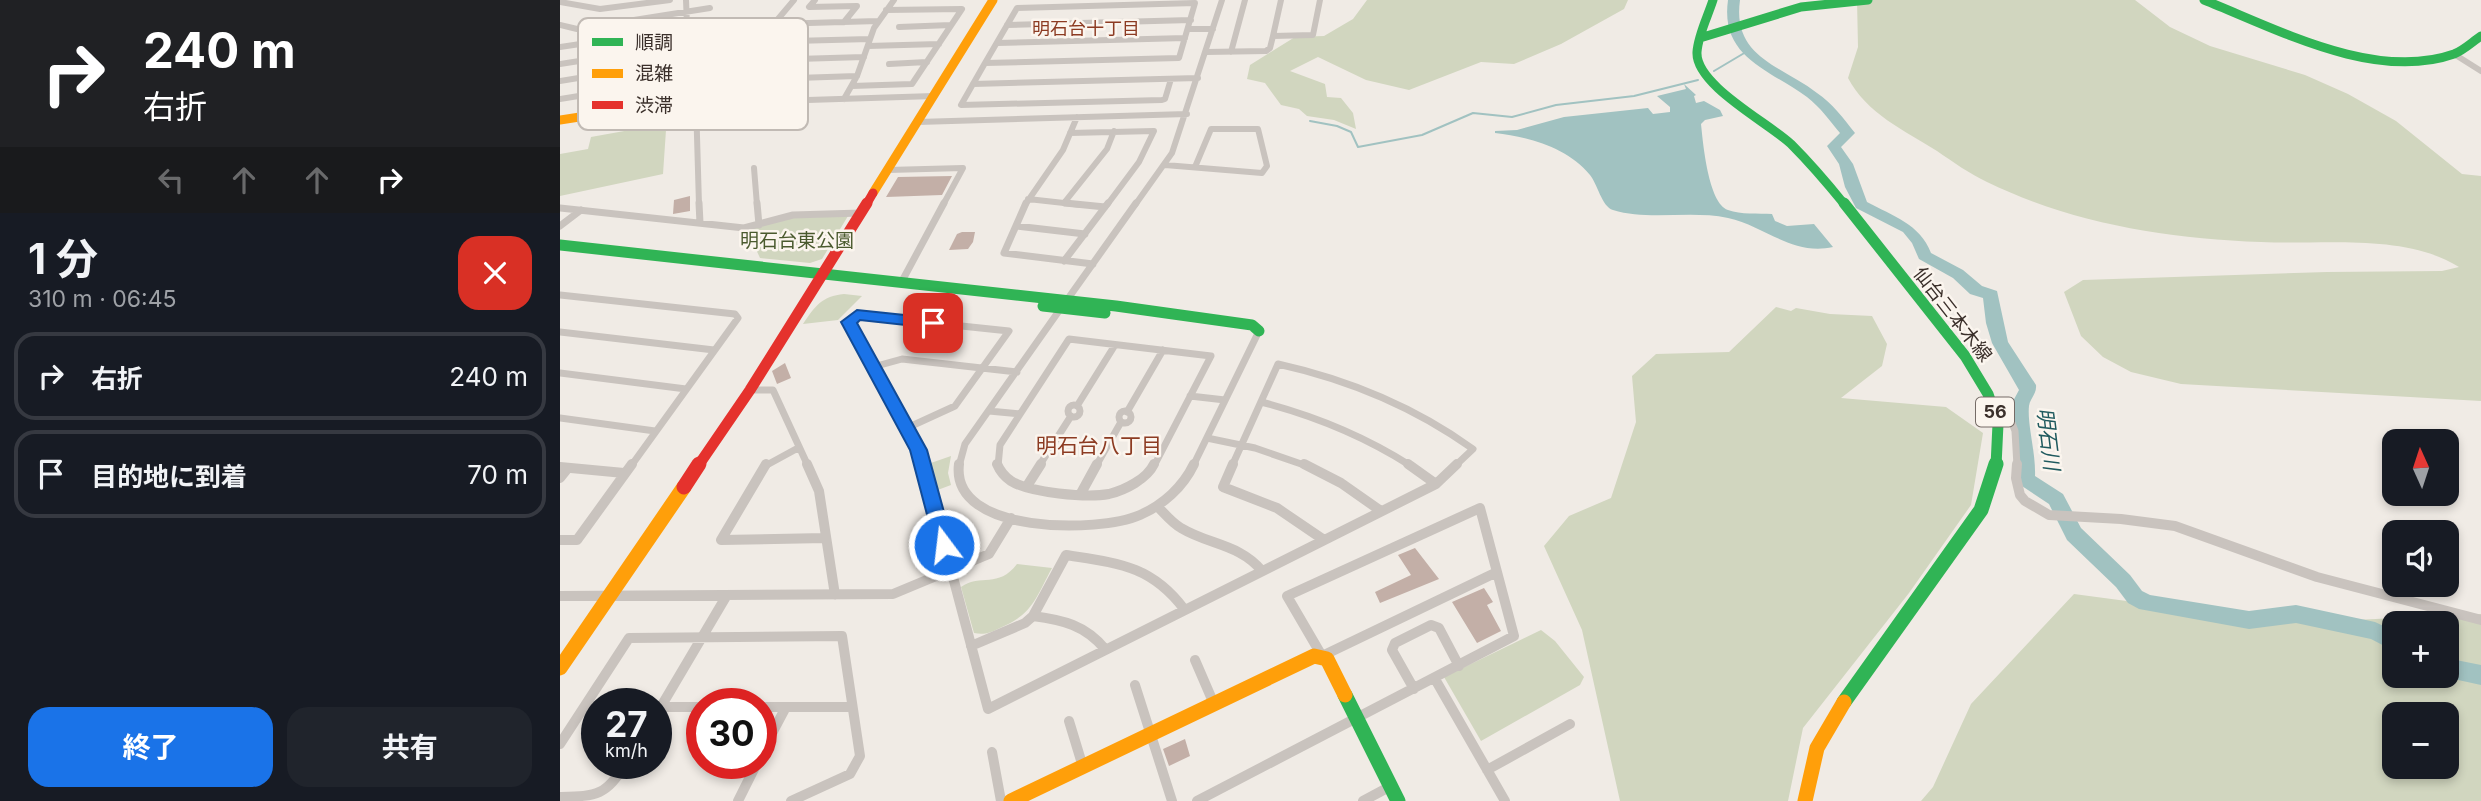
<!DOCTYPE html>
<html lang="ja">
<head>
<meta charset="utf-8">
<style>
	:root { --surface:#171b24; --page:#20242c; --text:#f1f3f6; --muted:#9ea1a6; --line:#363941; --accent:#1a73e8 }
	body { margin:0; font-family:Inter,"Noto Sans JP",sans-serif; background:var(--page); color:var(--text); height:100vh; display:flex; flex-direction:column; font-size:26px; white-space:nowrap }
	* { box-sizing:border-box; margin:0 }
	p { font-size:23px; color:var(--muted) }
	.icon { flex:none; width:38px; height:38px; fill:none; stroke:currentColor; stroke-width:2; stroke-linecap:round; stroke-linejoin:round }
	.map { position:relative; flex:1; overflow:hidden }
	.sheet { display:flex; flex-direction:column; background:var(--surface); width:560px }
	.sheet>* { flex:none }
	.top-card { background:#202124; color:#fff; overflow:hidden }
	.needle { width:46px; rotate:357deg }
	.tools { position:absolute; left:1822px; top:429px; display:grid; gap:14px }
	.tools a { display:grid; place-items:center; width:77px; height:77px; border-radius:14px; background:var(--surface); box-shadow:0 4px 10px #0003; font-size:35px }
	.speed { position:absolute; left:21px; top:688px; display:flex; gap:14px; font-size:35px; font-weight:700; text-align:center }
	.speed>* { display:grid; place-content:center; width:91px; height:91px; border-radius:50%; background:var(--surface); box-shadow:0 4px 10px #0003; line-height:1 }
	.speed small { font-size:18px; font-weight:400 }
	.speed .limit { border:10px solid #d22; background:#fff; color:#111 }
	.pin { position:absolute; display:grid; place-items:center; width:60px; height:60px; color:#fff; margin:-30px; border-radius:14px; box-shadow:0 4px 10px #0006 }
	.me { position:absolute; width:77px; margin:-38px; rotate:345deg; stroke-linejoin:round; filter:drop-shadow(0 0 5px #0008) }
	.turn { display:flex; align-items:center; gap:24px; height:147px; padding:0 28px; font-size:32px }
	.turn .icon { width:91px; height:91px; stroke-width:2.5 }
	.turn b { display:block; font-size:49px; line-height:60px }
	.lanes { display:flex; align-items:center; height:66px; padding:0 28px; background:#0003; justify-content:center; gap:35px; direction:ltr }
	.lanes .off { opacity:.35 }
	.round { display:grid; place-items:center; flex:none; width:74px; height:74px; border-radius:21px; background:var(--page) }
	.head { display:flex; align-items:center; justify-content:space-between; height:119px; padding:0 28px }
	h1 { font-size:42px; font-weight:700; line-height:52px }
	.cta { display:flex; gap:14px; margin-top:auto; padding:14px 28px }
	.cta a { flex:1; height:80px; border-radius:21px; background:var(--accent); color:#fff; font-size:28px; font-weight:700; line-height:80px; text-align:center }
	.cta a+a { background:var(--page); color:var(--text) }
	ul { padding:0; list-style:none }
	li { display:flex; align-items:center; gap:21px; height:88px; margin:0 14px 10px; padding:0 14px; border:4px solid var(--line); border-radius:21px }
	li div { flex:1 }
	li b { display:block; font-size:26px }
	li em { font-style:normal }
	main { display:flex; flex:1; min-height:0 }
	.map>svg:first-child { display:block }
	.green { fill:#d1d6bf; fill-rule:evenodd }
	.water { fill:#a1c2c1 }
	.lines { fill:none; stroke-linecap:round; stroke-linejoin:round }
	.stream { stroke:#a1c2c1; stroke-width:2 }
	.river { fill:#a1c2c1; fill-rule:evenodd }
	.building { fill:#c3afa7 }
	.street-far2 { stroke:#c9c3be; stroke-width:6 }
	.street-far1 { stroke:#c9c3be; stroke-width:7 }
	.street { stroke:#c9c3be; stroke-width:10 }
	.fast-far2 { stroke:#30b455; stroke-width:9 }
	.fast-far1 { stroke:#30b455; stroke-width:11 }
	.fast { stroke:#30b455; stroke-width:15 }
	.slow-far1 { stroke:#ff9f0a; stroke-width:9 }
	.slow { stroke:#ff9f0a; stroke-width:15 }
	.jam-far2 { stroke:#e5322d; stroke-width:9 }
	.jam-far1 { stroke:#e5322d; stroke-width:11 }
	.jam { stroke:#e5322d; stroke-width:15 }
	.route { fill:#1a73e8; stroke:#114b97; stroke-width:2 }
	.labels { text-anchor:middle; stroke-width:5; stroke-linejoin:round; paint-order:stroke }
	.far-neighbourhood-label { font-size:18px; fill:#8c3b22; stroke:#fbf5ee }
	.shield { fill:#fbf5ee; stroke:#756b66; stroke-width:2 }
	.shield-label { font-size:18px; font-weight:bold; fill:#3b302b }
	.park-label { font-size:19px; fill:#4a5a2e; stroke:#fbf5ee }
	.street-label { font-size:19px; fill:#3b302b; stroke:#fbf5ee }
	.water-label { font-size:21px; font-style:italic; fill:#1f5a5e; stroke:#fbf5ee }
	.neighbourhood-label { font-size:21px; fill:#8c3b22; stroke:#fbf5ee }
	.key { fill:#fbf5ee; stroke:#c1bab4; stroke-width:2 }
	.key-label { font-size:19px; fill:#3b302b }
</style>
</head>
<body>
<main>
<section class="sheet">
<div class="top-card">
<div class="turn"><svg class="icon" aria-label="right" viewBox="0 0 24 24"><path d="M7 20v-9h11M14 6l5 5-5 5"/></svg><div><b>240 m</b>右折</div></div>
<div class="lanes"><svg class="icon off" aria-label="left" viewBox="0 0 24 24"><path d="M17 20v-9H6M10 6l-5 5 5 5"/></svg><svg class="icon off" aria-label="ahead" viewBox="0 0 24 24"><path d="M12 20V5M6 11l6-6 6 6"/></svg><svg class="icon off" aria-label="ahead" viewBox="0 0 24 24"><path d="M12 20V5M6 11l6-6 6 6"/></svg><svg class="icon" aria-label="right" viewBox="0 0 24 24"><path d="M7 20v-9h11M14 6l5 5-5 5"/></svg></div>
</div>
<div class="head"><div><h1>1 分</h1><p>310 m · 06:45</p></div><a class="round" style="background:#d93025;color:#fff"><svg class="icon" aria-label="close" viewBox="0 0 24 24"><path d="M6 6l12 12M18 6L6 18"/></svg></a></div>
<ul>
<li><svg class="icon" aria-label="right" viewBox="0 0 24 24"><path d="M7 20v-9h11M14 6l5 5-5 5"/></svg><div><b>右折</b></div><em>240 m</em></li>
<li><svg class="icon" aria-label="arrive" viewBox="0 0 24 24"><path d="M6 21V4h12l-3 4 3 4H6"/></svg><div><b>目的地に到着</b></div><em>70 m</em></li>
</ul>
<div class="cta"><a>終了</a><a>共有</a></div>
</section>
<div class="map">
<svg width="1921" height="801" viewBox="0 0 1921 801">
	<rect width="100%" height="100%" fill="#f0ebe5"/>
	<path class="green" d="M807 0H1068L1064 9 1001 44 954 64 921 62 849 90 806 80 758 57 730 71 765 84 767 97 781 98 793 113 796 129 774 120 747 116 739 109 721 105 705 83 687 79 690 65 735 37 764 36 793 19Z
		M1297 0H1575L1610 27 1650 46 1745 75 1788 94 1836 121 1902 174 1921 176V401L1621 384 1571 372 1543 357 1521 336 1504 292 1523 280 1767 272 1882 271 1899 267C1845 233 1763 245 1701 242 1606 238 1514 224 1427 182 1410 174 1393 162 1377 151 1345 131 1306 113 1288 78L1298 47Z
		M81 128 106 130 103 174 0 196V154L28 149 31 137Z
		M288 216 262 259 250 263 200 258 187 230 231 218Z
		M284 294 302 296 278 320 243 324C255 306 262 296 284 294Z
		M1216 307 1231 311 1236 308 1270 314 1312 316 1327 344 1322 366 1281 398 1386 407 1423 433 1411 505 1349 593 1243 728 1228 801H1060L1022 630 984 546 1009 516 1051 498 1076 422 1072 376 1096 354 1169 352Z
		M391 456 388 473 391 485 375 491 368 464Z
		M457 564 492 568C475 599 473 614 440 628 430 633 424 635 414 633L401 587C421 573 438 589 457 564Z
		M1514 594 1574 602 1688 625 1921 614V801H1361L1373 787 1411 704ZM1834 623H1886V676H1834ZM1834 714H1886V766H1834Z
		M981 630 995 641 1024 677 1020 685 921 741 884 677Z"/>
	<path class="water" d="M1124 84 1136 95 1134 96 1136 103 1144 101 1160 110 1163 116 1145 120 1141 124C1143 142 1148 203 1168 210 1181 215 1198 213 1212 214L1215 221 1227 226 1254 224 1273 247C1232 256 1205 226 1168 218 1130 210 1088 221 1053 210 1042 207 1037 183 1030 175 1007 147 969 137 935 133V131L957 130 1004 117 1088 108 1093 114 1110 112V107L1097 96 1126 89Z"/>
	<g class="lines">
		<path class="stream" d="M1154 71 1186 52
			M750 121 777 126 791 132 798 147 862 135 913 113 952 117 996 105 1074 96 1138 80"/>
		<path class="river" d="M1168 0H1180C1172 57 1220 65 1257 93 1272 103 1284 119 1295 133L1281 147 1293 164 1307 202C1333 216 1360 224 1371 253L1403 270 1422 286 1437 291 1448 342 1476 385C1477 394 1470 398 1469 406 1467 424 1476 453 1475 476L1503 494 1521 528 1570 575 1582 591 1590 595 1689 611 1736 605 1815 622 1834 631V651L1811 639 1736 623 1689 629 1579 609 1568 603 1556 587 1507 540 1489 504 1459 484 1457 479 1458 455 1451 405 1459 390 1432 343 1426 323 1423 298 1410 294 1393 278 1359 259 1352 243 1343 232 1296 208 1285 187 1279 164 1267 146 1280 133C1270 121 1260 107 1247 97 1208 69 1160 57 1168 0Z
			M1886 658 1921 665V685L1880 676H1886Z"/>
	</g>
	<path class="building" d="M392 176 382 195 326 197 338 177Z
		M130 196V211L113 214 114 200Z
		M402 232H415L413 242 408 249 389 250 397 234Z
		M225 363 231 378 217 384 212 371Z
		M855 548 879 579 820 603 815 592 851 575 838 555Z
		M924 588 933 602 927 605 941 631 917 643 892 602Z
		M625 739 630 756 609 766 603 749Z"/>
	<g class="lines">
		<path class="street-far2" d="M234 0 207 32 211 64 237 59 304 57
			M255 0 249 7 297 6 284 22
			M0 2 40 9 110 0
			M635 3 619 58 425 63 457 8Z
			M214 24 318 21
			M0 25 17 29 150 8
			M447 25 631 20
			M339 27 391 25
			M628 29H653
			M713 36 721 0
			M437 43 625 38
			M209 46 233 41 310 39
			M308 46 379 44
			M0 47 127 28
			M646 52 706 51 710 48 713 36 753 35 760 0
			M671 52 685 0
			M1894 54 1921 71
			M425 63 401 105 602 100 605 99 611 79
			M0 64 128 44
			M329 64 367 62
			M297 76 237 78 214 83 216 101 374 96
			M0 81 128 60
			M413 84 638 78
			M292 86 352 84 402 9 326 10
			M0 99 129 78 126 0
			M284 99 297 76 314 28 334 0
			M136 102 139 205
			M35 115 45 92
			M358 122 627 114
			M510 133 594 131 579 162 547 205
			M605 165 702 173 707 166 698 129H651L635 167
			M194 168 197 205
			M328 170 403 168 383 205
			M468 199 522 205
			M504 203 547 149 554 131
			M465 205 503 150 517 117
			M575 205 612 153 662 0"/>
		<path class="street-far1" d="M139 203 140 223
			M197 203 199 225
			M466 203 444 253 533 264
			M505 203 545 207
			M0 208 184 228 233 215 301 213
			M0 226 21 210
			M456 226 525 234
			M504 261 548 203
			M341 283 384 203
			M0 295 175 314 178 318 71 466
			M507 300 576 203
			M0 332 154 350
			M313 367 342 359 457 372
			M0 373 126 389
			M190 390H213L248 466
			M630 396 665 400
			M701 402C755 416 804 436 851 466
			M508 411a6 6 0 1 1 12 0a6 6 0 1 1-12 0Z
			M517 406 555 345
			M1434 410 1448 412 1455 431 1457 466
			M559 417a6 6 0 1 1 12 0a6 6 0 1 1-12 0Z
			M429 411 460 414
			M567 412 603 350
			M0 418 95 431
			M347 428 395 406 449 331 297 315 289 322 359 450 363 466
			M647 438 695 448 747 466
			M205 466 238 448
			M399 466 405 444 501 308
			M438 466 440 445 509 339 651 356 594 466
			M479 466 511 416
			M536 466 561 422
			M633 466 699 331
			M672 466 718 364C790 380 853 406 913 449L895 466"/>
		<path class="street" d="M206 464 161 540 265 538
			M247 464 259 491 275 595
			M363 464 428 709 876 484 897 464
			M399 464C390 535 539 533 580 515 603 505 623 487 634 464
			M437 464C440 471 445 477 451 481 470 493 527 498 549 494 565 490 587 479 594 464
			M673 464 663 487 717 508 764 540
			M744 464 781 483 821 511
			M848 464 876 484
			M1457 464 1456 478 1460 495 1465 501 1489 515 1561 519 1615 526 1757 577 1921 620
			M0 467 64 473
			M0 478 8 468
			M467 486 481 464
			M520 495 537 464
			M597 506C605 514 612 523 621 528 649 545 680 544 702 571
			M920 508 937 572 762 656 727 596Z
			M0 540H17L72 464
			M0 596 333 594 429 554 451 518
			M473 616C503 620 525 625 545 649
			M411 646 465 623 473 616 506 555C557 563 591 565 624 609
			M635 660 654 704
			M875 679 945 801
			M575 685 612 801
			M854 689 832 650 835 643 871 625 879 628 899 666
			M101 707H142
			M201 707H292
			M96 715 167 595
			M509 721 523 767
			M0 744 69 638 282 636 300 756 290 774 231 801
			M432 752 441 801
			M201 754 226 707
			M927 770 1010 724
			M0 797C37 796 46 796 66 763
			M178 801 197 763
			M637 801 954 636 937 572
			M803 801 831 786"/>
		<path class="fast-far2" d="M1153 0C1148 16 1138 35 1137 52 1135 85 1209 123 1231 144 1250 163 1268 184 1285 205
			M1644 0C1717 29 1815 82 1894 54 1904 50 1912 42 1921 36
			M1140 38 1241 7 1308 0"/>
		<path class="fast-far1" d="M1284 203 1405 356 1428 394 1438 424 1436 466
			M0 245 556 306 692 325 699 331
			M483 306 545 313"/>
		<path class="fast" d="M785 695 838 801
			M1284 702 1421 510 1436 464"/>
		<path class="slow-far1" d="M0 120 103 104 173 100
			M313 193 433 0"/>
		<path class="slow" d="M0 668 124 487
			M451 801 754 656 767 659 785 695
			M1245 801 1257 748 1284 702"/>
		<path class="jam-far2" d="M306 205 313 193"/>
		<path class="jam-far1" d="M138 466 190 390 307 203"/>
		<path class="jam" d="M124 487 139 464"/>
	</g>
	<path class="route" d="M297 310 373 318 380 323 373 328 300 320 297 323 367 450 393 545 390 550 384 552 377 550 375 545 350 450 281 322Z"/>
	<g class="labels">
		<g class="far-neighbourhood-label">
			<text x="526" y="35">明石台十丁目</text>
		</g>
		<rect class="shield" x="1416" y="397.5" width="38" height="29" rx="5"/>
		<g class="shield-label">
			<text x="1435" y="418">56</text>
		</g>
		<g class="park-label">
			<text x="237" y="247">明石台東公園</text>
		</g>
		<g class="street-label">
			<text transform="translate(1393 314) rotate(52)" y="7">仙台三本木線</text>
		</g>
		<g class="water-label">
			<text transform="translate(1488 439) rotate(83)" y="7">明石川</text>
		</g>
		<g class="neighbourhood-label">
			<text x="539" y="453">明石台八丁目</text>
		</g>
	</g>
	<rect x="18" y="18" width="230" height="112" rx="10" class="key"/>
	<rect x="32" y="38" width="31" height="8" fill="#30b455"/>
	<rect x="32" y="69" width="31" height="9" fill="#ff9f0a"/>
	<rect x="32" y="101" width="31" height="8" fill="#e5322d"/>
	<g class="key-label">
		<text x="75" y="49">順調</text>
		<text x="75" y="80">混雑</text>
		<text x="75" y="112">渋滞</text>
	</g>
</svg>
<div class="tools">
<a><svg class="needle" viewBox="-14 -14 28 28"><path d="M0-13l5 13h-10z" fill="#e53935"/><path d="M0 13l5-13h-10z" fill="#9ea1a6"/></svg></a>
<a><svg class="icon" aria-label="sound" viewBox="0 0 24 24"><path d="M4 9h4l5-4v14l-5-4H4zM17 9q2 3 0 6"/></svg></a>
<a>+</a>
<a>−</a>
</div>
<div class="speed"><div>27<small>km/h</small></div><div class="limit">30</div></div>
<div class="pin" style="left:373px;top:323px;background:#d93025"><svg class="icon" aria-label="arrive" viewBox="0 0 24 24"><path d="M6 21V4h12l-3 4 3 4H6"/></svg></div>
<svg class="me" style="left:384px;top:545px" viewBox="-20 -20 40 40"><circle r="17" fill="#1a73e8" stroke="#fff" stroke-width="3"/><path d="M0-11L8 9 0 5-8 9z" fill="#fff"/></svg>
</div>
</main>
</body>
</html>
